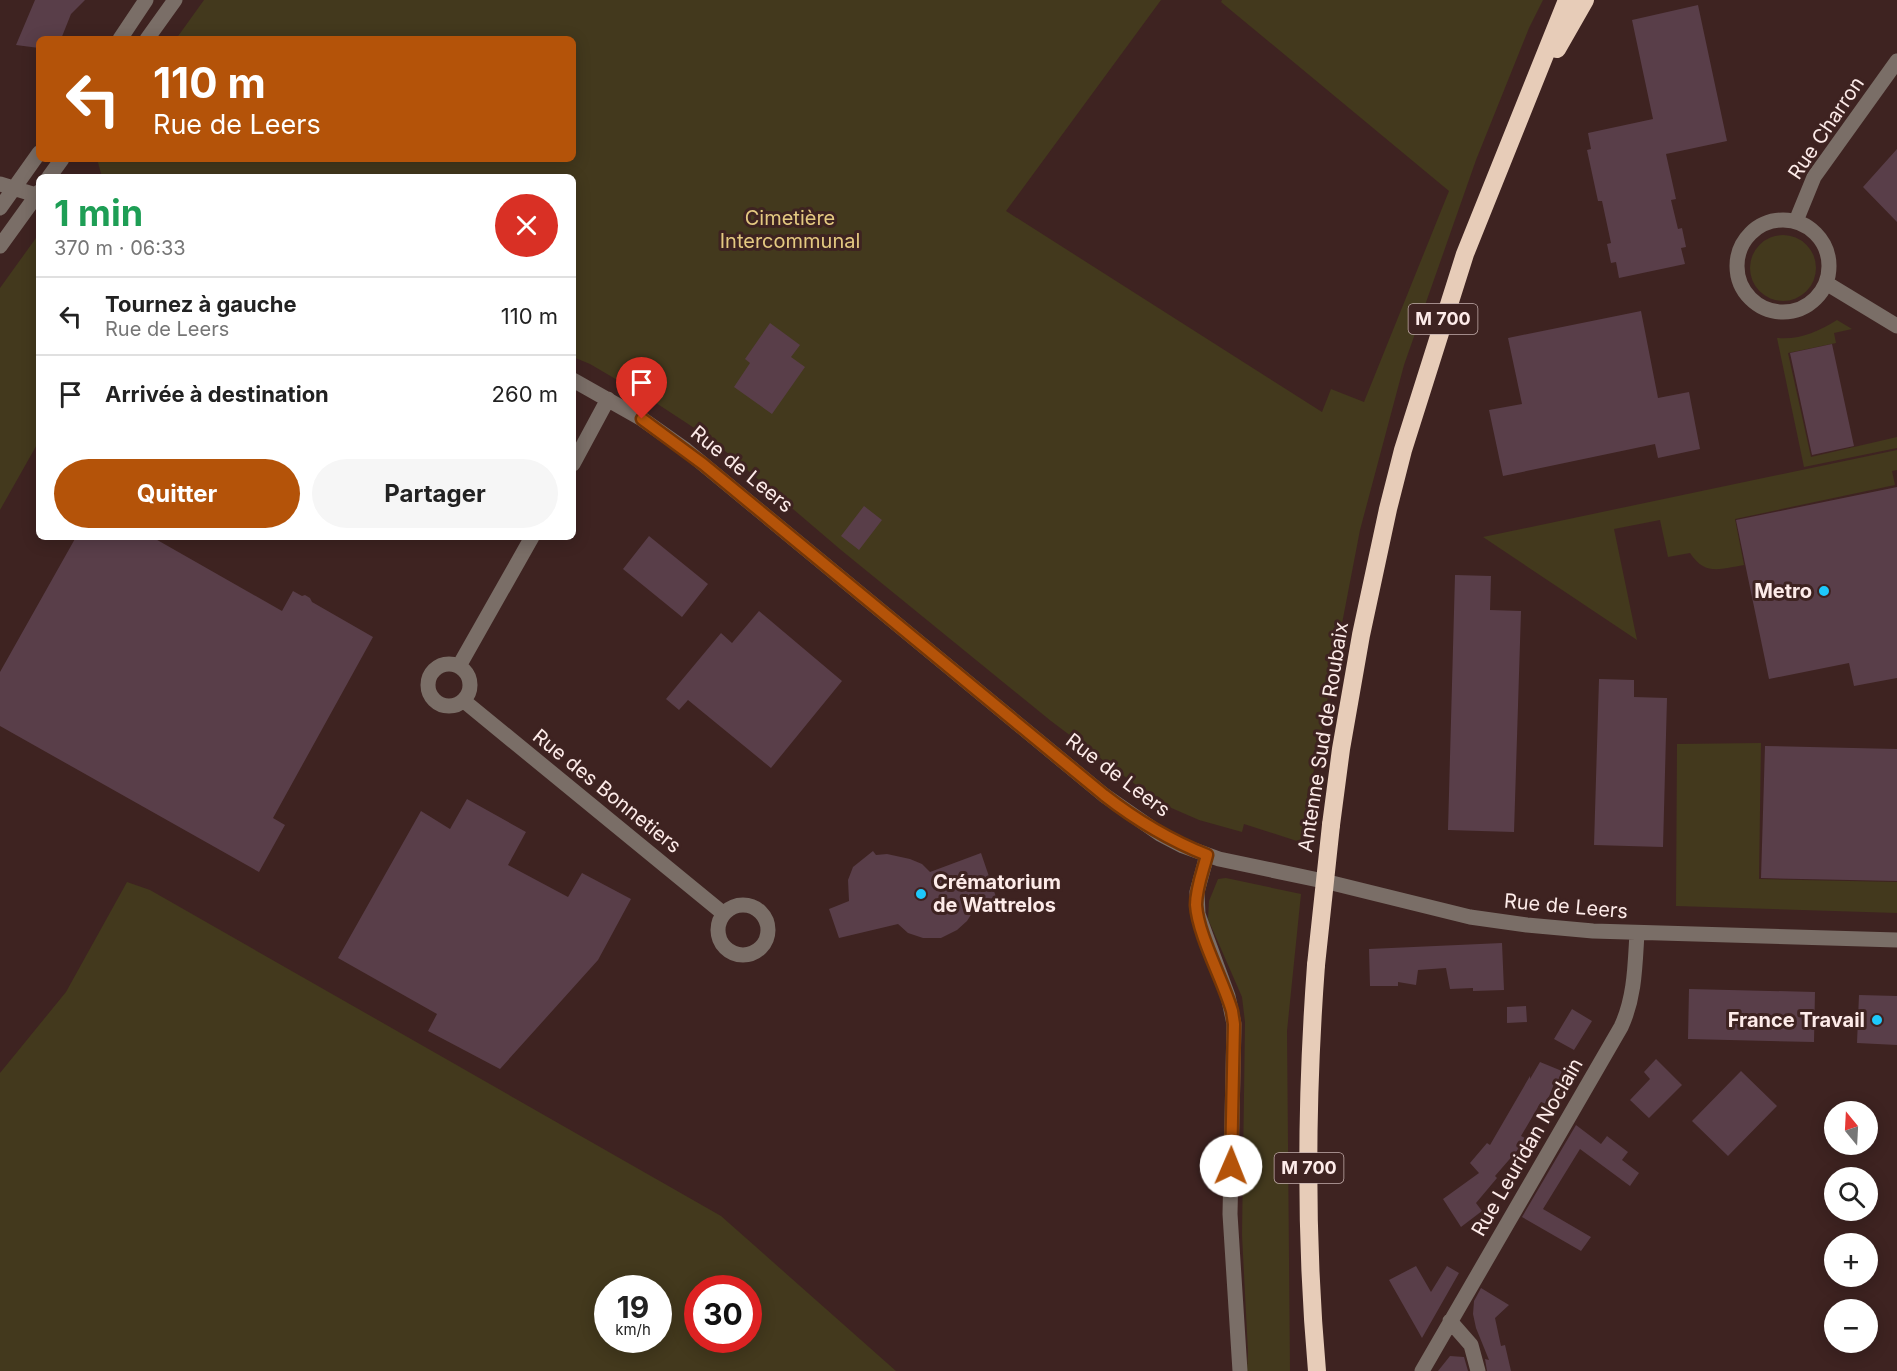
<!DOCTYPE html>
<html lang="fr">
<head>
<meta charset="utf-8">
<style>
	:root { --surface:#fff; --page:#f6f6f6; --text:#222; --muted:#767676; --line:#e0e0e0; --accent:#b45309 }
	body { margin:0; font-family:Inter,sans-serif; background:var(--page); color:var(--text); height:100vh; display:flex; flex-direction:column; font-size:22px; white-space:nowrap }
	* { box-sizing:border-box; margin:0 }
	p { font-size:20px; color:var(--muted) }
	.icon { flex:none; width:33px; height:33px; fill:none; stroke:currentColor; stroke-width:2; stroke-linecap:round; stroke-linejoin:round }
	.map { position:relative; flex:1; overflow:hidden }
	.side { position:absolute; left:36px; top:174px; width:540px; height:366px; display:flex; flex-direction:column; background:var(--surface); border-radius:9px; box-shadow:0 3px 15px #0003 }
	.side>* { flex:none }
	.guide { position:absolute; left:36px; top:36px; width:540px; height:126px; border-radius:9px; box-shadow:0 3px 15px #0003; background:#b45309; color:#fff; overflow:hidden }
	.needle { width:39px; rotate:342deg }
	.buttons { position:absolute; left:1824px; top:1101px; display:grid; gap:12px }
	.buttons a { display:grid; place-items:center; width:54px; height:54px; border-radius:50%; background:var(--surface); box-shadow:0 3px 15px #0003; font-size:30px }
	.speed { position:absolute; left:594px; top:1275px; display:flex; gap:12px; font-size:30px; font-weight:700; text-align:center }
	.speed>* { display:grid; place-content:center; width:78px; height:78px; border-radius:50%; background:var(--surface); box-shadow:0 3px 15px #0003; line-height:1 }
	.speed small { font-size:15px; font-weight:400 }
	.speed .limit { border:9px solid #d22; background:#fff; color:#111 }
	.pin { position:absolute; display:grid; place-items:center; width:51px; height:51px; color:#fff; margin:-62px -26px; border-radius:50% 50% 50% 0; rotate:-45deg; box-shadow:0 0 6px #0007 }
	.pin .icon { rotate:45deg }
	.me { position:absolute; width:66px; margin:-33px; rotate:1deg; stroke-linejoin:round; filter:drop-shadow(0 0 4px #0008) }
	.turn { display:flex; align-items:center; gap:21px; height:126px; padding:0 18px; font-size:27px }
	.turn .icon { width:78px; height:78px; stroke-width:2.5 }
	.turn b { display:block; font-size:42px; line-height:51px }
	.round { display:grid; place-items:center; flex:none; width:63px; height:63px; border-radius:32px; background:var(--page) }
	.headline { display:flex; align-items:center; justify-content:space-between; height:102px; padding:0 18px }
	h1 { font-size:36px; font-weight:700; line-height:45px; color:#1e9e55 }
	.primary-button { display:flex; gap:12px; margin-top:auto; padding:12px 18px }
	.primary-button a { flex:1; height:69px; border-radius:36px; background:var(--accent); color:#fff; font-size:24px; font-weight:700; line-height:69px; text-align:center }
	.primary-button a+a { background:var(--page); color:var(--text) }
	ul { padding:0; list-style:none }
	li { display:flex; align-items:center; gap:18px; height:78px; padding:0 18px; border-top:2px solid var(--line) }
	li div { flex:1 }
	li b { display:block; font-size:22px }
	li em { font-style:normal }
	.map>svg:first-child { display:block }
	.green { fill:#43391d; fill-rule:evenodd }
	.building { fill:#593e49 }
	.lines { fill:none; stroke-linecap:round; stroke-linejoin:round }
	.minor { stroke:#7a6e67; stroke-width:15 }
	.highway { stroke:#e7ccb8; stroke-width:18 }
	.highway-bridge { stroke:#e7ccb8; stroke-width:18 }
	.route-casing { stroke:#753606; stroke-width:15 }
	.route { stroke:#b45309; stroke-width:10 }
	.poi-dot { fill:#1dc9fc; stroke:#3e2321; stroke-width:2 }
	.labels { text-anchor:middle; stroke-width:6; stroke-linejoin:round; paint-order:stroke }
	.shield { fill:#3e2321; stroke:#c4afad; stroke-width:1.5 }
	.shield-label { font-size:18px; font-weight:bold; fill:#fdebe9 }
	.street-label { font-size:20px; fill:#fdebe9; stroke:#3e2321 }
	.park-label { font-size:20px; fill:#e4c981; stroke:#3e2321 }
	.poi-label { font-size:20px; font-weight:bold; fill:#fdebe9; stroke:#3e2321; text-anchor:end }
</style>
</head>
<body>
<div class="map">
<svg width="1897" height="1371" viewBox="0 0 1897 1371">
	<rect width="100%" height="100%" fill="#3e2321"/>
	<path class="green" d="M204 0H1161L1006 211 1322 412 1331 389 1364 402 1449 191 1221 2 1222 0H1543L1529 28 1476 160 1404 365 1360 530 1300 842 1244 824 1242 832 1199 820 1160 803 1051 721 841 550 711 439 653 401 590 364 573 357V177H102L97 159H573V39H176Z
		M1750 268a33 33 0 1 1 66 0a33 33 0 1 1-66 0Z
		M39 237V441L0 510V288L36 238Z
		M1837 320 1852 329 1834 333 1836 343 1788 353 1811 457 1897 437V448L1804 467 1777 338C1800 340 1817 332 1837 320Z
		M1897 450V470L1892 471 1895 485 1735 519 1744 565C1720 569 1705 576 1690 553L1668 557 1660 520 1614 529 1637 640 1483 537Z
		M1761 743 1759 879 1897 882V913L1676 906 1677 744Z
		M1226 878 1301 894 1287 1031 1290 1371H1247L1248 1352 1242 1235 1245 1022 1242 997 1208 919 1209 901 1218 879Z
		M127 882 150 890 721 1216 896 1371H0V1073L66 992ZM658 1288V1340H608V1288ZM698 1288H748V1340H698Z"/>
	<path class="building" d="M35 0H85L71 14 61 39H39V48L16 45Z
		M1698 5 1727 141 1666 154 1676 199 1671 200 1678 229 1682 228 1686 247 1681 248 1685 264 1619 278 1616 262 1611 263 1607 244 1611 243 1602 201H1598L1587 150 1591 149 1588 133 1653 119 1632 20Z
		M1897 149V222L1863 187Z
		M1641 311 1658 398 1689 392 1700 449 1658 458 1655 444 1503 476 1489 410 1522 404 1508 338Z
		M770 323 800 345 791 357 805 367 772 414 734 387 750 363 745 359Z
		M1832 344 1854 446 1812 455 1790 353Z
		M1897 487V678L1854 686 1849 663 1769 679 1736 520Z
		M864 506 882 520 859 550 841 536Z
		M649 536 708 584 682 617 623 569Z
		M76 537H152L282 611 293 591 302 596 305 595 310 598 312 602 373 637 273 818 285 825 259 872 0 726V672Z
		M1455 575 1491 576 1490 610 1521 611 1514 832 1448 830Z
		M759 611 842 681 771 768 688 700 679 710 666 699 721 633 732 643Z
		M1599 679 1634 680V697L1667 698 1663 847 1594 845Z
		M1765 746 1897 749V881L1761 878Z
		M467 799 526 832 508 865 568 897 582 873 631 899 598 960 500 1069 428 1031 437 1014 338 958 421 811 450 829Z
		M873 851 876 855 887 854 910 859 922 864 930 872 981 853 996 897 975 904 972 913 967 921 957 930 941 938H923L908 933 898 924 839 938 829 909 849 901 848 880 853 867Z
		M1502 943 1504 990 1473 991V988L1450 989 1446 968 1418 970 1416 985 1398 982V986H1370L1369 949Z
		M1689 989 1815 992 1814 1042 1688 1039Z
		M1859 995 1897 996V1045L1857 1043Z
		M1526 1006 1527 1022 1507 1023V1007Z
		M1572 1009 1592 1021 1574 1050 1554 1039Z
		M1656 1059 1682 1085 1649 1118 1630 1100 1650 1079 1644 1072Z
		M1540 1062 1562 1071 1556 1085 1554 1084 1546 1104 1541 1102 1521 1136 1527 1139 1495 1176 1497 1178 1476 1203 1482 1211 1461 1227 1443 1199 1479 1173 1470 1163 1487 1143 1490 1145 1530 1076V1079Z
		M1741 1071 1777 1106 1728 1156 1692 1121Z
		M1576 1125 1601 1144 1607 1136 1628 1152 1622 1160 1639 1173 1630 1186 1580 1149 1543 1209 1591 1237 1581 1251 1522 1217Z
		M1416 1266 1431 1292 1447 1266 1459 1273 1422 1338 1389 1280Z
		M1481 1288 1509 1305 1495 1318 1501 1346 1505 1345 1511 1371H1487L1485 1359 1489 1360 1476 1328 1473 1314 1474 1301Z
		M1450 1356 1464 1357 1468 1371H1438Z"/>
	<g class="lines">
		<path class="minor" d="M120 39 146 0
			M147 39 175 0
			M49 177 62 159
			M0 184 39 196
			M0 208 39 153
			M1737 266a46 46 0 1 1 92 0a46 46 0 1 1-92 0Z
			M1796 221 1814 177 1897 61
			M0 246 39 192
			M1826 283 1897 326
			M573 380 642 419 686 450 1104 795 1160 834 1183 846 1219 859 1328 882 1470 917 1527 925 1593 931 1897 940
			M573 464 608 399
			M428 685a21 21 0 1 1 42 0a21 21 0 1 1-42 0Z
			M459 666 532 537
			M464 701 724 914
			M1207 855 1197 892 1198 914 1228 996 1234 1024 1230 1214 1240 1371
			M718 930a25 25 0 1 1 50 0a25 25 0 1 1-50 0Z
			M1450 1321 1471 1345 1478 1371
			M1422 1371 1621 1027C1635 997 1635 965 1637 933"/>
		<path class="highway" d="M1557 49 1585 0
			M1331 825 1341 749 1361 635 1388 509 1403 450 1465 254 1567 0
			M1316 965C1306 1100 1305 1236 1317 1371"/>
		<path class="highway-bridge" d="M1316 965 1331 825"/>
	</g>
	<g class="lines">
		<g class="route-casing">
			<path id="route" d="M642 419 703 464 1104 795C1136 820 1169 840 1207 855 1203 871 1196 888 1196 905 1198 935 1223 980 1232 1011L1234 1024 1231 1166"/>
		</g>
		<use href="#route" class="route"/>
	</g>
	<g class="poi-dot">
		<circle cx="1824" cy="591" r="6"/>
		<circle cx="921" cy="894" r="6"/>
		<circle cx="1877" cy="1020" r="6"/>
	</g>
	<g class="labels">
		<g class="shield">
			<rect x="1408.5" y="304" width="69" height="30" rx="4.5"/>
			<rect x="1274.5" y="1153" width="69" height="30" rx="4.5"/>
		</g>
		<g class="shield-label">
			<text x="1443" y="325">M 700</text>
			<text x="1309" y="1174">M 700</text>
		</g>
		<g class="street-label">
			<text transform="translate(1826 128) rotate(-56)" y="7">Rue Charron</text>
			<text transform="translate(742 469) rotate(39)" y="7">Rue de Leers</text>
			<text transform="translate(1323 737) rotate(-81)" y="7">Antenne Sud de Roubaix</text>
			<text transform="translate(1118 775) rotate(37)" y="7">Rue de Leers</text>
			<text transform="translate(607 791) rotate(39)" y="7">Rue des Bonnetiers</text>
			<text transform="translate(1566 906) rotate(5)" y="7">Rue de Leers</text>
			<text transform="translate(1527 1147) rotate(-60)" y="7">Rue Leuridan Noclain</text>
		</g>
		<g class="park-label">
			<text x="790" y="225">Cimetière<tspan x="790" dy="23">Intercommunal</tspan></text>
		</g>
		<g class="poi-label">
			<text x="1812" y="598">Metro</text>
			<text x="933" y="889" text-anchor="start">Crématorium<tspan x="933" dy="23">de Wattrelos</tspan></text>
			<text x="1865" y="1027">France Travail</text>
		</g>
	</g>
</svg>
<div class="buttons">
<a><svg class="needle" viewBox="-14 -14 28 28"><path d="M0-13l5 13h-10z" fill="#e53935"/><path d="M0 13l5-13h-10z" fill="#767676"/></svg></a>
<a><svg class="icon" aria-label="search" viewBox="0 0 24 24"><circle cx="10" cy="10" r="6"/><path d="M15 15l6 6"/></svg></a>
<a>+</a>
<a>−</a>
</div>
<div class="speed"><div>19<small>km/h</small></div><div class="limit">30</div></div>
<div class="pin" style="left:642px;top:419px;background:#d93025"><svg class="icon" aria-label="arrive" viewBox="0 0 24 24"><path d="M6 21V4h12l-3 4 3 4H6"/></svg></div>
<svg class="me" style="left:1231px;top:1166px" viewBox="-20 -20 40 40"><circle r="19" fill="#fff"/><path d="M0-13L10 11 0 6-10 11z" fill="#b45309"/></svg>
<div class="guide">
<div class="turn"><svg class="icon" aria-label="left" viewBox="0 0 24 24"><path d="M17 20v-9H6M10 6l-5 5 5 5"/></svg><div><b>110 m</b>Rue de Leers</div></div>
</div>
<section class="side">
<div class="headline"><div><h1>1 min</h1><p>370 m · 06:33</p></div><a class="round" style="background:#d93025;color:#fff"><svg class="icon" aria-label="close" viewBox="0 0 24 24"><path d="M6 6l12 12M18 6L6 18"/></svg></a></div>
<ul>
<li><svg class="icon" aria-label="left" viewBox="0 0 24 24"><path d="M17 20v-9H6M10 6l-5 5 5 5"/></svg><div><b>Tournez à gauche</b><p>Rue de Leers</p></div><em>110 m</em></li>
<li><svg class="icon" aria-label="arrive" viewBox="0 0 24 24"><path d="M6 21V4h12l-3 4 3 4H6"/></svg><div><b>Arrivée à destination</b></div><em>260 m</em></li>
</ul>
<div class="primary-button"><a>Quitter</a><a>Partager</a></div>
</section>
</div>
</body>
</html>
